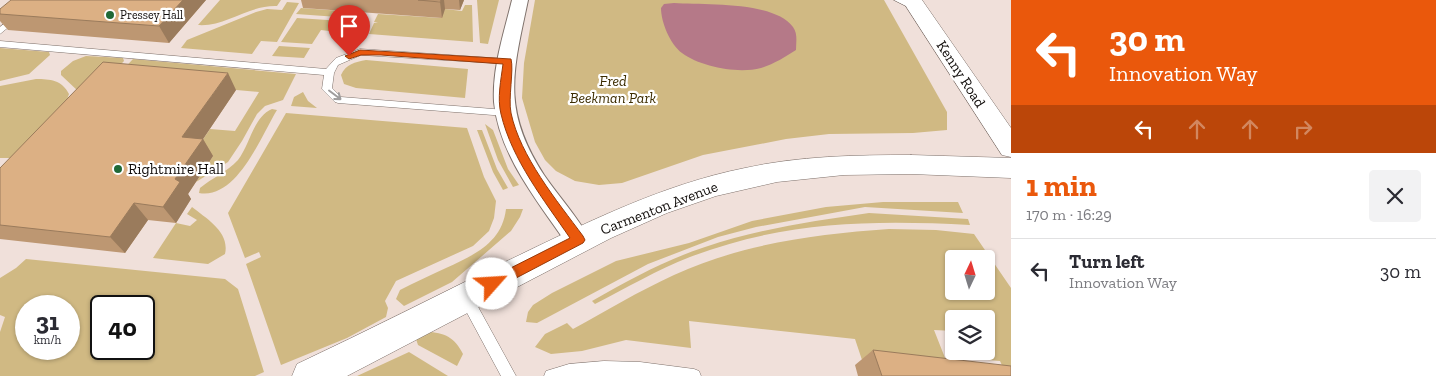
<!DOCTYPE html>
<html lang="en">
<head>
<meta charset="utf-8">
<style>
	:root { --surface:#fff; --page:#f2f2f3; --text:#2b2b33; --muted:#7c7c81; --line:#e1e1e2; --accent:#ea580c }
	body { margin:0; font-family:"Zilla Slab",serif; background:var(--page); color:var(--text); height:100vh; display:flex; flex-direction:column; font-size:19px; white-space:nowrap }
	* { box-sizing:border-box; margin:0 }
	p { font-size:16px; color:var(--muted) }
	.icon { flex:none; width:28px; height:28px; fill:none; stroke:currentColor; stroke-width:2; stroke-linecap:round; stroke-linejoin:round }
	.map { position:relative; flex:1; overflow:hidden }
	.sheet { display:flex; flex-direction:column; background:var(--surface); width:425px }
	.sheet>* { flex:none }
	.hud { background:#ea580c; color:#fff; overflow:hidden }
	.needle { width:32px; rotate:4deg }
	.fabs { position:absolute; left:945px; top:250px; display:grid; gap:10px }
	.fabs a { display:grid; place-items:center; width:50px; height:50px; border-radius:5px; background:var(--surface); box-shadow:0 1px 4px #0004; font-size:25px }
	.speed { position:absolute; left:15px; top:295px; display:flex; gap:10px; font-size:25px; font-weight:700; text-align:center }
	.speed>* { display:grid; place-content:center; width:65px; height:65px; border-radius:50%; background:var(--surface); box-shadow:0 1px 4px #0004; line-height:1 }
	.speed small { font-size:12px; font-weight:400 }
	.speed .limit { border:2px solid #111; border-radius:8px; background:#fff; color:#111 }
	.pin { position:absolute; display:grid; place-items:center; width:42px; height:42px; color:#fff; margin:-51px -21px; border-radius:50% 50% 50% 0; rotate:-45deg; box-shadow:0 0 5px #0007 }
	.pin .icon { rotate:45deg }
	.me { position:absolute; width:55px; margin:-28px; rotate:64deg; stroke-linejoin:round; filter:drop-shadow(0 0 4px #0008) }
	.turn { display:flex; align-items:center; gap:18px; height:105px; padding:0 15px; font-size:22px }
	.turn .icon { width:65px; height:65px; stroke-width:2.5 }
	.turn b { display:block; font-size:35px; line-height:42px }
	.lanes { display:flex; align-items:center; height:48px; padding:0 15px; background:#0003; justify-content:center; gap:25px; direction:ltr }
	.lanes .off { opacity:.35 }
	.round { display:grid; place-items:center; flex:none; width:52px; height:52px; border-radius:5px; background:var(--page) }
	.headline { display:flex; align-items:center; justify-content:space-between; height:85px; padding:0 15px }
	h1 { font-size:30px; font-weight:700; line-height:38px; color:var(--accent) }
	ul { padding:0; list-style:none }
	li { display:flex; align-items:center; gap:15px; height:65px; padding:0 15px; border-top:1px solid var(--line) }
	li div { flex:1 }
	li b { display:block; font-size:19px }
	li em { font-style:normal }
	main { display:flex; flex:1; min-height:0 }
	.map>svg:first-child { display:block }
	.green { fill:#d0b983; fill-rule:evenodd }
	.water { fill:#b57988 }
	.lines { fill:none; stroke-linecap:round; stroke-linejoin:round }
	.service-casing { stroke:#7e716b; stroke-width:1 }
	.minor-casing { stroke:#7e716b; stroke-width:2 }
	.tertiary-casing { stroke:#7e716b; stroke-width:1 }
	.service { fill:#fff; fill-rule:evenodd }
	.minor { fill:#fff; fill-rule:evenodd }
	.tertiary { fill:#fff; fill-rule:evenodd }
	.wall { fill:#bd9772 }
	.shaded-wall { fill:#9a7b5c }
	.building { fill:#dcb084; stroke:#9a7b5c }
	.oneway { stroke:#9f9d9d }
	.route { fill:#ea580c; stroke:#983908 }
	.poi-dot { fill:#206937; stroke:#fff; stroke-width:2 }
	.labels { text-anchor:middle; stroke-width:4.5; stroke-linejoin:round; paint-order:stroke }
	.far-poi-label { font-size:12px; fill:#0f0b09; stroke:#fff; text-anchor:start }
	.street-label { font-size:15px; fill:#0f0b09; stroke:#fff }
	.park-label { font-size:15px; font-style:italic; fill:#3c2c00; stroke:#fff }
	.poi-label { font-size:15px; fill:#0f0b09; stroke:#fff; text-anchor:start }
</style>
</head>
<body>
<main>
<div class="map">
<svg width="1011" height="376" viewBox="0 0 1011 376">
	<rect width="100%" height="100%" fill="#f0e0da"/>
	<path class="green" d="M220 0H281L277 6C248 5 226 27 198 25Z
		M477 0H499L488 44 480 43Z
		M535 0H884L947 112V130L913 133 829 134 786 139 703 155 622 183 599 185 575 181 556 171 545 160 535 142 522 98 524 63Z
		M287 2 299 3 277 42 261 41 252 54 181 48 187 40 256 12 267 9 282 10Z
		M465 5H472L473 42 369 34 374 23 378 22H374L378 14 441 18 445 9 462 11Z
		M301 8 355 12 352 18 296 14Z
		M297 18 343 21 337 32 321 30 312 44 281 42Z
		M279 46 310 48 304 58 272 56Z
		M0 48 49 52 50 55 29 74 0 81Z
		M86 56 123 58 124 61 108 78 79 92 61 75V71L73 61Z
		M133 59 296 74 283 100 265 106 257 114 242 141 228 162 196 182 213 156 193 154 210 129 235 131 259 92 214 88 118 75Z
		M366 60 468 69 465 98 356 88 344 84 341 75C346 64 355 62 366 60Z
		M36 79C50 79 62 80 69 94L67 100 12 158H0V86Z
		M303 92 308 101 317 108 291 106 294 97Z
		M272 109 277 110C261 136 237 200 199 193L200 188C212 178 227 172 238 160 250 145 253 117 272 109Z
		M286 113 467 128 484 177 496 201 494 218 489 231 473 246 396 281 385 301 388 308 386 317 347 338 281 365 246 264 261 257 259 252 245 258 228 213Z
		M485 124 493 130 508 169 519 185 513 187 498 160Z
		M477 130H482L497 169 508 188 503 190 493 172Z
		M883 202H958L963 213 865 207 756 227 718 237 648 264 537 323 526 322 528 312 533 305 552 293 616 261 689 243 752 221 826 207Z
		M192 207C207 219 230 232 225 254L208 264 153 258 176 223 190 226 197 220 187 214Z
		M506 209H523L520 217 511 231 452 282 404 306 396 299 400 290C415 282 431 275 446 268 474 255 502 243 506 209Z
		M869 213 968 219 970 225C871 220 784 221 690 257 657 270 626 288 595 304L592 301C629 280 665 260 705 247 758 229 814 221 869 213Z
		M889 229 936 230 974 234 1011 288V376H1007L1000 361 975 359 972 351H986V319H954V331L934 330 947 363 864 366 855 339 689 321 691 348 626 340 582 351 551 354 535 347 545 334 567 323 573 329C606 311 639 291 674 275 742 244 815 234 889 229ZM954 259H986V291H954Z
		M26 259 225 279 238 289 264 372 255 376H0V332L5 317 0 315V278L16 268ZM26 306H69V349H26ZM101 306H144V349H101Z
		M426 332C445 332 455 338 463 354L457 366 418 345 415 336Z
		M409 352 448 376H357Z"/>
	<path class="water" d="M674 3C705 5 774 1 793 27 798 34 796 42 796 50 785 57 774 64 761 68 738 74 701 67 682 53 670 44 661 22 661 8L664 4Z"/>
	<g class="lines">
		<g class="service-casing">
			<path id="service" d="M33 0H42L0 34V27Z
				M894 0H905L921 8 914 10Z
				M0 41 326 69 336 58 360 49 508 59 511 60V64L361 55 338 65 334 73 332 88 341 97 506 110 511 113 506 116 338 103 335 102 322 89 324 75 0 47Z
				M466 292 471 294 516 376H501L459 298 461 294Z
				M604 361 640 362 694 369 699 371 701 376H544L546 371 569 364Z"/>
		</g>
		<g class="minor-casing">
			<path id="minor" d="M512 0H528C513 72 501 109 544 175 559 197 578 217 590 240L587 247 578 250 569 247C540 204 499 156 494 102 492 68 504 33 512 0Z"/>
		</g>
		<g class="tertiary-casing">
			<path id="tertiary" d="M902 0H922L1011 128V157L1002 155Z
				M911 155 1011 158V178L911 174 844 175 777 182 716 196 667 213 611 238 347 376H292L297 364C367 331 436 296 505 262 582 225 660 185 745 168 799 156 855 155 911 155Z"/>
		</g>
		<use href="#service" class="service"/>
		<use href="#minor" class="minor"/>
		<use href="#tertiary" class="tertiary"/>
	</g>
	<path class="wall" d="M206 0 169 43 8 30 0 21V9Z
		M301 0H464L460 10 445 9 442 18 303 8Z
		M236 90 203 139 213 156 188 194 191 199 176 223 148 220 125 253 0 239V168Z
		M873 350 1011 376H858L855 365Z"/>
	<path class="shaded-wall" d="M183 0H206L169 43 159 26Z
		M441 0H444L445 9 442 18 440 2Z
		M459 0H464L460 10Z
		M228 73 236 90 203 139 213 156 188 194 191 199 176 223 163 207 175 179 182 137Z
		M134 203 148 220 125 253 110 237Z"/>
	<path class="building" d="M11 0H183L159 26 0 14V9Z
		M418 0H441L440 2Z
		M103 62 228 73 182 137 203 139 175 179 180 182 163 207 134 203 110 237 0 225V168Z
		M873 350 1011 366V376H882Z"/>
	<defs><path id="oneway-shaft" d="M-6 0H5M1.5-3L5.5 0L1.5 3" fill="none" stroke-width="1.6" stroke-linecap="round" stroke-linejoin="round" transform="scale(1.25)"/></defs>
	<use class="oneway" href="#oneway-shaft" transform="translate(335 95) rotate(37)"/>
	<path class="route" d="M360 50 511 59C514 70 508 98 511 113 520 156 557 201 583 236L585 240 583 243 497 288 492 290 487 288 485 284 487 280 570 238C544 200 512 160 501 114 497 98 501 80 503 64L381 55H361L349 59 345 56Z"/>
	<g class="poi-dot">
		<circle cx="110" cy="15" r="5"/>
		<circle cx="118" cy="169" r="5"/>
	</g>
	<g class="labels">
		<g class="far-poi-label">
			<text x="120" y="19">Pressey Hall</text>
		</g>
		<g class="street-label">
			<text transform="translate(961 74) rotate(57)" y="5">Kenny Road</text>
			<text transform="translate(659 208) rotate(-21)" y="5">Carmenton Avenue</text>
		</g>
		<g class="park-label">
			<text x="613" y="86">Fred<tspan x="613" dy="17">Beekman Park</tspan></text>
		</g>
		<g class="poi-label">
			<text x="128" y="174">Rightmire Hall</text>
		</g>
	</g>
</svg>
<div class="fabs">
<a><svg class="needle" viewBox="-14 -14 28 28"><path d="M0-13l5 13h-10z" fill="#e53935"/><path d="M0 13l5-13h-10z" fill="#7c7c81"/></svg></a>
<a><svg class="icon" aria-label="layers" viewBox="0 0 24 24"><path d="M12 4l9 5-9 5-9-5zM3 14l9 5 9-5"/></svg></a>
</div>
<div class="speed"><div>31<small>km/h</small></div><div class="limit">40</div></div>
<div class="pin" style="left:349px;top:56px;background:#d93025"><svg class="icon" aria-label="arrive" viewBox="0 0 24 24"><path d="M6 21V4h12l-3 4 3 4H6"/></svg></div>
<svg class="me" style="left:492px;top:284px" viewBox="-20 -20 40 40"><circle r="19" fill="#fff"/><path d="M0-13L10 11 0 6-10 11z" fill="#ea580c"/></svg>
</div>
<section class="sheet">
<div class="hud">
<div class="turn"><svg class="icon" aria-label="left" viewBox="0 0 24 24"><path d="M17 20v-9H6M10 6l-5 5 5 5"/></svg><div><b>30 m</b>Innovation Way</div></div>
<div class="lanes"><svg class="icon" aria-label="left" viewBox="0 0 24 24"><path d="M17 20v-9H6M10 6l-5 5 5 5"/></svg><svg class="icon off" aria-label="ahead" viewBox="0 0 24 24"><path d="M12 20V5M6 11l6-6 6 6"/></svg><svg class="icon off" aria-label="ahead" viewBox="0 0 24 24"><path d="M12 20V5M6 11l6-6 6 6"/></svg><svg class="icon off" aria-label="right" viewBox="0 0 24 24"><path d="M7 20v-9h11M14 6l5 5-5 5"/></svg></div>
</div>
<div class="headline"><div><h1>1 min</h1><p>170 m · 16:29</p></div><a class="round"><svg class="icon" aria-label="close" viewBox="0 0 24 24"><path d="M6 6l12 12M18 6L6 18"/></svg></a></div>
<ul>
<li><svg class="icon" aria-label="left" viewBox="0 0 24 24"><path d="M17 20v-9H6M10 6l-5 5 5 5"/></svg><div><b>Turn left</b><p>Innovation Way</p></div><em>30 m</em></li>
</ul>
</section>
</main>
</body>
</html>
